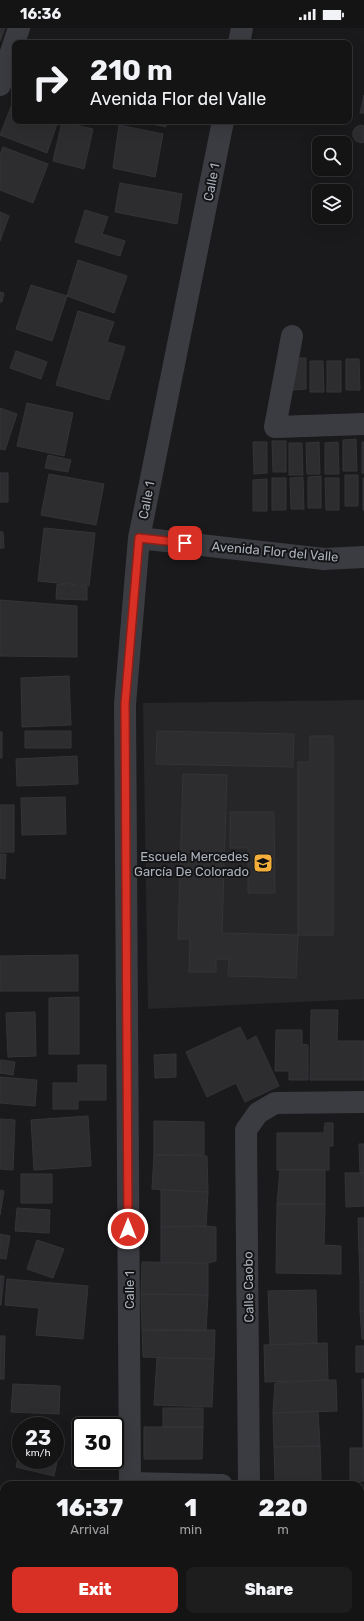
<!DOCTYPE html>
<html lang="en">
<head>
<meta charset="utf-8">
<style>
	:root { --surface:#141415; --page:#1d1d1e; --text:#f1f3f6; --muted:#9d9ea0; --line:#333334; --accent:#d93025 }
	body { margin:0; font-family:Rubik,sans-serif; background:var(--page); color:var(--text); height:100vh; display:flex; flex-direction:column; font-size:15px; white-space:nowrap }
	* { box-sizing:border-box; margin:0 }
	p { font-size:13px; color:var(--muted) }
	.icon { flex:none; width:22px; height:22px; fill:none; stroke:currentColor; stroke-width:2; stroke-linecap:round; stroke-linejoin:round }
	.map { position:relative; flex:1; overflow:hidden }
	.side { position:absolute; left:0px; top:1453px; width:364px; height:140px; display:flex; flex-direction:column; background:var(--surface); border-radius:12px 12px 0 0; box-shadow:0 4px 16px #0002,0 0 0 1px var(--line) }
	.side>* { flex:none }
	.hud { position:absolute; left:12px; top:12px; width:340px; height:84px; border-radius:8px; box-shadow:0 4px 16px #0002,0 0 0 1px var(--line); background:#141415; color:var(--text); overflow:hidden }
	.buttons { position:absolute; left:312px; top:108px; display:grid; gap:8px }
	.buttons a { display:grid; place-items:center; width:40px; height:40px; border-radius:8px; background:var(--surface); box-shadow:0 4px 16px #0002,0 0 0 1px var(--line); font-size:20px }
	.speed { position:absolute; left:12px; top:1389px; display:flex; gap:8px; font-size:20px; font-weight:700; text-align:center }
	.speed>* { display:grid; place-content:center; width:52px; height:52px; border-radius:50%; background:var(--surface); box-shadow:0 4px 16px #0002,0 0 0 1px var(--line); line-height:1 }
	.speed small { font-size:10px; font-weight:400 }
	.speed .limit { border:2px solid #111; border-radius:6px; background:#fff; color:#111 }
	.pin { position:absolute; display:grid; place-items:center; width:34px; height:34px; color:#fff; margin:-17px; border-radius:8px; box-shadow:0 2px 6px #0006 }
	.me { position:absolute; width:44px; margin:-22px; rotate:0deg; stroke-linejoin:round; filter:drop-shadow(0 0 3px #0008) }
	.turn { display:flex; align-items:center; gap:14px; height:84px; padding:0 12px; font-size:18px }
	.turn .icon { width:52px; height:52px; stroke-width:2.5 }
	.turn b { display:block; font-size:28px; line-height:34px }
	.eta { display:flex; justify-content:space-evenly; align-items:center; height:68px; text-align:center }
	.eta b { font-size:24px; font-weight:800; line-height:28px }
	.action { display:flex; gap:8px; margin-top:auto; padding:8px 12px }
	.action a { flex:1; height:46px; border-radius:8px; background:var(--accent); color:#fff; font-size:16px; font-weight:800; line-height:46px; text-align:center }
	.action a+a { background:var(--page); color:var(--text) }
	.status { display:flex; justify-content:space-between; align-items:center; height:28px; padding:0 20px; background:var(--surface); direction:ltr }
	.status svg { height:11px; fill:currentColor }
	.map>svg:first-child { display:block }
	.built { fill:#262629 }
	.building { fill:#2d2d30; stroke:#343438 }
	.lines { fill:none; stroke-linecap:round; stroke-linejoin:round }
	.path { stroke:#414348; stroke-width:2.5; stroke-dasharray:2 3; stroke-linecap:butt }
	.minor { stroke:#3b3c41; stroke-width:22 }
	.route-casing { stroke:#8d1f18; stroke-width:10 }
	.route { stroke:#d93025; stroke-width:7 }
	.labels { text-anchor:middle; stroke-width:4; stroke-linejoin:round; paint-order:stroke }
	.street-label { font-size:13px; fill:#acb2bc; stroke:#151517 }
	.poi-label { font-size:13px; fill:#acb2bc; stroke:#151517; text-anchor:end }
</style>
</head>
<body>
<div class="status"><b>16:36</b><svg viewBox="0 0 49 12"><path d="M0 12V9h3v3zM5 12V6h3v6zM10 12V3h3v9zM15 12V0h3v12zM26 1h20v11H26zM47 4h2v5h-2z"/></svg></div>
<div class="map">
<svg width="364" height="1593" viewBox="0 0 364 1593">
	<rect width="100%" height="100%" fill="#1a1a1c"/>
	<path class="built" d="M364 672V971L148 981 143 675Z"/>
	<path class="building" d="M0 0H5L0 13Z
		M364 67V85H360Z
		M12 76 15 77V93H58L47 125 0 107Z
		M139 93H167L166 99Z
		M62 94 93 101 84 141 53 133Z
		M119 97 163 106 155 149 113 140Z
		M361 97 364 98V114L362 115 356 113 353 109V103L356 99Z
		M3 119 48 136 33 175 0 162V127Z
		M120 155 182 166 177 196 115 184Z
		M85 182 108 189 102 206 125 213 120 228 75 214Z
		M0 184 9 188 0 213Z
		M78 232 127 248 114 285 67 268Z
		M31 257 67 268 52 313 16 301Z
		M0 264 4 265 2 274H0Z
		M78 283 114 294 107 314 125 319 109 372 56 357Z
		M16 323 47 334 41 351 10 340Z
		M292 330H306V361L293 362Z
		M346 331H359L360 362H346Z
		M310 333H323L324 364H310Z
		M327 333H341V364H327Z
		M27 375 73 385 64 428 17 418Z
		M0 380 17 386 5 422 0 421Z
		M356 411 357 443H343V412Z
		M272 413H286V444H273Z
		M253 414H267V445L254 446Z
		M319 414 320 446H307L306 415Z
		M338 414 339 446H325V415Z
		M362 414H364V445H362Z
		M289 415H302L303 447H289Z
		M48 427 71 432 68 444 45 440Z
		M0 445H8V474H0Z
		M49 446 104 456 96 497 41 487Z
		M345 447H358V478H345Z
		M321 448V480H308V449Z
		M303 449 304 481H291L290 450Z
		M272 450H286V482H272Z
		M325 450H339V482H326Z
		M363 450H364V482H363Z
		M267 451V483H253V452Z
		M44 500 95 505 89 558 38 553Z
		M0 504H3L4 520H0Z
		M57 556 87 559V572L56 571Z
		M0 572 77 578V629L0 628Z
		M69 648 71 697 22 699 21 650Z
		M25 703H71V720H25Z
		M157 703 294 706 293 739 156 736Z
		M0 704H2V730H0Z
		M310 708H333V907H298V734H310Z
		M77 728 78 756 17 758 16 731Z
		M183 746 227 747 222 905 298 907 296 950 228 948 229 931H216V944H189L190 911H178Z
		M65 769 66 806 22 807 21 770Z
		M0 777H14V824H0Z
		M230 784H274L275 865H248V820H230Z
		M0 826H6L5 851 0 850Z
		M78 927V963H0V928Z
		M79 969V1026H49V970Z
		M311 982H338L337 1013H364V1052H310Z
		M35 984 36 1028 8 1029 6 985Z
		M240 999 247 1013 256 1008 279 1058 245 1074 236 1055 207 1069 186 1024Z
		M276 1002H302V1016L308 1017V1052H289V1043H275Z
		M176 1026V1049L155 1050 154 1027Z
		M0 1032 15 1034 13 1047 0 1045Z
		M78 1037H106V1072H78V1081H53V1055H78Z
		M0 1049 37 1052 35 1078 0 1075Z
		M88 1088 91 1138 34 1142 31 1092Z
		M0 1091 15 1092 13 1142 0 1141Z
		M154 1093 204 1094V1127H154Z
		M325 1095H333V1118H329V1142H277V1105H324Z
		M359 1116H364V1145H360Z
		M154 1127 207 1128 208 1164 152 1161Z
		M280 1142H325V1176H277Z
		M345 1145H364V1178L346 1179Z
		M21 1146H52V1175H21Z
		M0 1162 4 1163 0 1187Z
		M161 1162 208 1164 206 1198 161 1199Z
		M277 1176H325L324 1217 341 1218V1246L276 1245Z
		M17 1180 50 1182 49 1205 15 1203Z
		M358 1190H364V1221L359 1222Z
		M206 1198 216 1199V1233L208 1235H161V1199Z
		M0 1206 10 1208 6 1231 0 1230Z
		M37 1212 64 1221 53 1250 27 1241Z
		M364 1221V1254H360L359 1222Z
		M142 1234 208 1235V1267L141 1266Z
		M0 1248H4L1 1277H0Z
		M7 1251 88 1258 83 1311 36 1307 39 1280 5 1277Z
		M360 1254H364V1283H360Z
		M316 1262 317 1315 270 1317 268 1263Z
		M141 1266 208 1267 206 1303 142 1302Z
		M360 1283H364V1311H362Z
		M142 1302H215L214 1331 143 1329Z
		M0 1308H5L4 1351H0Z
		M327 1315 328 1352 265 1354 264 1317Z
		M356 1318H364V1344H356Z
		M157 1330 214 1331 212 1379 154 1377Z
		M362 1351H364V1386H363Z
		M328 1352H336L337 1383 273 1385 275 1355Z
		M13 1356 60 1358 59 1386 11 1384Z
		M163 1380H203V1399H163Z
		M318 1383 320 1418 274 1419 273 1385Z
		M363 1386H364V1420H363Z
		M144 1399H203L202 1431H144Z
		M55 1413 61 1414 54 1448 16 1439 21 1416V1432H55Z
		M320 1418 321 1452 275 1454 274 1419Z
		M350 1420H364V1453L350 1454Z
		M360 1463H364V1498H360Z
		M4 1471V1519L0 1495V1472Z
		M360 1499H364L362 1534H360Z
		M151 1589H202L201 1593H150Z
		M283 1589H316V1593H282Z"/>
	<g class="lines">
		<path class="path" d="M360 1459 364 1458"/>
		<path class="minor" d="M239 15 242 0
			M0 57 19 0
			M292 308 275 399 364 396
			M139 510 324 531 364 529
			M130 1455 222 1457
			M130 1457 125 676 139 510 223 93
			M249 1457 246 1102 258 1085 275 1075 364 1074
			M253 1589V1593
			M130 1593V1589"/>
	</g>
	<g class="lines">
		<g class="route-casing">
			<path id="route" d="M128 1201 125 676 139 510 185 515"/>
		</g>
		<use href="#route" class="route"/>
	</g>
	<defs>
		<g id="school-square" transform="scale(1)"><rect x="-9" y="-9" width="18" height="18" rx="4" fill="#f4ae3b" stroke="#151517"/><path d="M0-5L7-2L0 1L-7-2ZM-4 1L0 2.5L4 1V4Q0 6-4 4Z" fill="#111"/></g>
	</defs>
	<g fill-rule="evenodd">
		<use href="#school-square" x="263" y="835"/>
	</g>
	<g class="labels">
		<g class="street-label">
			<text transform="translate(211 154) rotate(-79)" y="5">Calle 1</text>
			<text transform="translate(146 472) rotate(-79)" y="5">Calle 1</text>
			<text transform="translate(275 523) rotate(5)" y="5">Avenida Flor del Valle</text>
			<text transform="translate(248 1259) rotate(-91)" y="5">Calle Caobo</text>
			<text transform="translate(129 1262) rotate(-90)" y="5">Calle 1</text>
		</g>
		<g class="poi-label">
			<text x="249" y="833">Escuela Mercedes<tspan x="249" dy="15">García De Colorado</tspan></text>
		</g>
	</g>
</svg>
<div class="buttons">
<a><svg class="icon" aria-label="search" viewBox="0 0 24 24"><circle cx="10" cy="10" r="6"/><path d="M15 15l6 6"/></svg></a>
<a><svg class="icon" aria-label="layers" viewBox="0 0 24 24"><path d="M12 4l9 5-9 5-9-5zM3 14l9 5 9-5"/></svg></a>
</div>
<div class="speed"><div>23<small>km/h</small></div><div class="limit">30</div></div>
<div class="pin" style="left:185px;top:515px;background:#d93025"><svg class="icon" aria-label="arrive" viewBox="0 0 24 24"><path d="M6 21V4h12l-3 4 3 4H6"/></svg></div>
<svg class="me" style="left:128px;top:1201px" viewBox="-20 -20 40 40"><circle r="17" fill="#d93025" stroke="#fff" stroke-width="3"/><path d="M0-11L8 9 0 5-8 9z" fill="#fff"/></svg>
<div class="hud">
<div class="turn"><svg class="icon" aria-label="right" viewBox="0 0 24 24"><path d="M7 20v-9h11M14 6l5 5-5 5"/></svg><div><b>210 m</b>Avenida Flor del Valle</div></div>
</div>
<section class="side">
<div class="eta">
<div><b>16:37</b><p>Arrival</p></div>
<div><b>1</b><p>min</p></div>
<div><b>220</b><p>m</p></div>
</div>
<div class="action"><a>Exit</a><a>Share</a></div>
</section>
</div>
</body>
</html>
